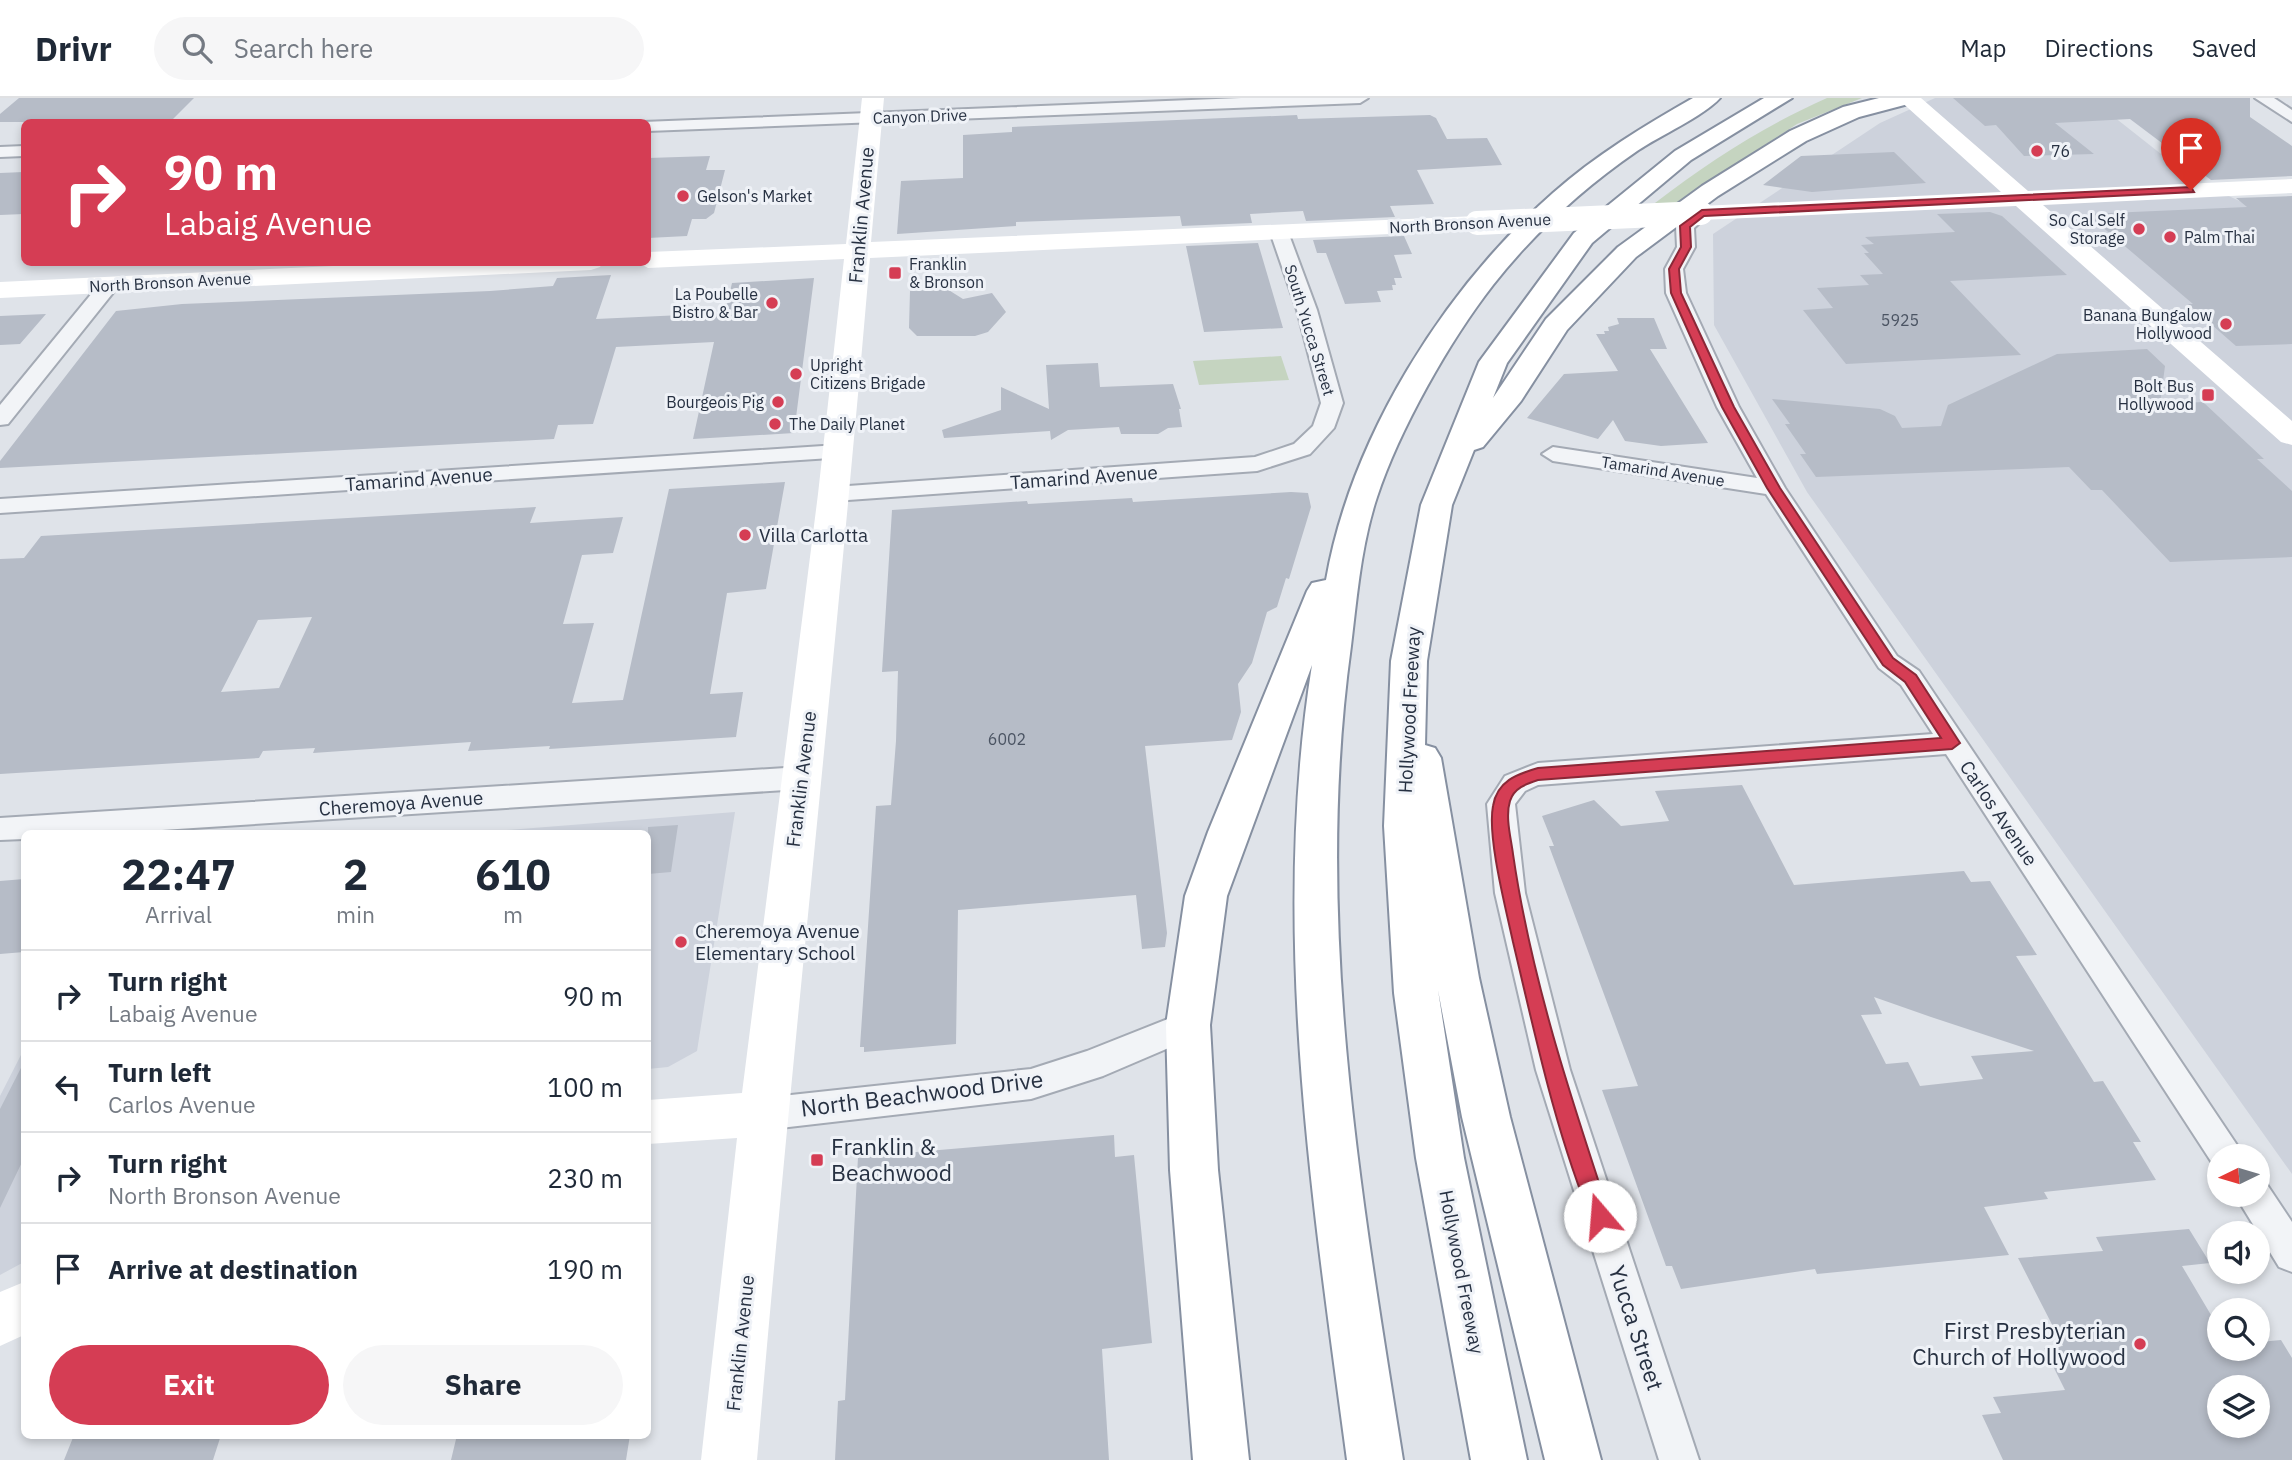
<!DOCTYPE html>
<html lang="en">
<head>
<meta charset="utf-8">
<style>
	:root { --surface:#fff; --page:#f6f6f7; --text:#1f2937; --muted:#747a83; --line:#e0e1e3; --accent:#d53d54 }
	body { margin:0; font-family:"IBM Plex Sans",sans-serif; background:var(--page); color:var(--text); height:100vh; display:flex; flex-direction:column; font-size:26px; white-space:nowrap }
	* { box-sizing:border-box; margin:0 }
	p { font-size:23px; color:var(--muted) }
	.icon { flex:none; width:38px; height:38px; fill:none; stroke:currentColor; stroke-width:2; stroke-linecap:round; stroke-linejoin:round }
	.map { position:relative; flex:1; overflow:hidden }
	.drawer { position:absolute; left:21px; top:732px; width:630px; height:609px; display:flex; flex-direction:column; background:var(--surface); border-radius:10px; box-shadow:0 4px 10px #0003 }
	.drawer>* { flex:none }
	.guide { position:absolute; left:21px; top:21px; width:630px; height:147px; border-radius:10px; box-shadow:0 4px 10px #0003; background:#d53d54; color:#fff; overflow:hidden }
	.needle { width:46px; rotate:265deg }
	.tools { position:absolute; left:2207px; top:1046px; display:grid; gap:14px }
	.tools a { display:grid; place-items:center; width:63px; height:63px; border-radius:50%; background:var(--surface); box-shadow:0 4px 10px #0003; font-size:35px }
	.pin { position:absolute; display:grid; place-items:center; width:60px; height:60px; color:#fff; margin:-72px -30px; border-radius:50% 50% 50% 0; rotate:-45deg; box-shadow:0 0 7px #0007 }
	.pin .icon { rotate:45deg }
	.me { position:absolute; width:77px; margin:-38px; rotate:342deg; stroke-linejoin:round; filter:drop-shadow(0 0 5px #0008) }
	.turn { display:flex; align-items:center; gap:24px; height:147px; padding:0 28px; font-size:32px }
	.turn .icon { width:91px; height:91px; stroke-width:2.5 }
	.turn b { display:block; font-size:49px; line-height:60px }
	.eta { display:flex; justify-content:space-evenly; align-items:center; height:119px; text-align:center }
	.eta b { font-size:42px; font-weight:800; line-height:49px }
	.primary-button { display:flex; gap:14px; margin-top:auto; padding:14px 28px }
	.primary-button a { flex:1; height:80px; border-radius:42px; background:var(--accent); color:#fff; font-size:28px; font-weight:800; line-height:80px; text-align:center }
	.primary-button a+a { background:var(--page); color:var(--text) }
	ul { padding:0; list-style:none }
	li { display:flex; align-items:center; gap:21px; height:91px; padding:0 28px; border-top:2px solid var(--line) }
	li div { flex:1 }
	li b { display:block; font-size:26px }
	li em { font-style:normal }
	header { display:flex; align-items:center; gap:42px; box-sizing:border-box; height:98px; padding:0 35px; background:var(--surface); border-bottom:2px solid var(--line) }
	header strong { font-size:33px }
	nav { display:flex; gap:38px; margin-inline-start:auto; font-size:24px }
	.search { width:490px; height:63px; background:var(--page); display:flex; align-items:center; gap:18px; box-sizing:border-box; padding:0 24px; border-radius:38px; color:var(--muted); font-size:26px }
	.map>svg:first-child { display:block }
	.built { fill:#cdd2dc }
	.green { fill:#c5d4c0 }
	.building { fill:#b6bcc7; fill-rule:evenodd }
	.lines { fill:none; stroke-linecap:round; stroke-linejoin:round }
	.street-casing { stroke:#a4aab4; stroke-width:4 }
	.highway-casing { stroke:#8690a1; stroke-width:4 }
	.street { fill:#f2f4f7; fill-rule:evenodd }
	.secondary { fill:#fff; fill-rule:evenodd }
	.highway { fill:#fff; fill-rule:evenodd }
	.secondary-bridge { stroke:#fff; stroke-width:24 }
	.route { fill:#d53d54; stroke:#8a2837; stroke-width:2 }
	.poi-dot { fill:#d53d54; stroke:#eff2f7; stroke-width:2.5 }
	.labels { text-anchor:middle; stroke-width:6; stroke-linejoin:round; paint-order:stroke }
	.far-street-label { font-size:16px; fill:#273142; stroke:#eff2f7 }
	.far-poi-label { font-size:16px; fill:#273142; stroke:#eff2f7; text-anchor:start }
	.number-label { font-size:16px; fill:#4b5463 }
	.street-label { font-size:19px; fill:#273142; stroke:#eff2f7 }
	.poi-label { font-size:19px; fill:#273142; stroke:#eff2f7; text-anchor:start }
	.near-street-label { font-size:23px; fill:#273142; stroke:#eff2f7 }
	.near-poi-label { font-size:23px; fill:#273142; stroke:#eff2f7; text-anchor:start }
</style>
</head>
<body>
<header>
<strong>Drivr</strong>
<div class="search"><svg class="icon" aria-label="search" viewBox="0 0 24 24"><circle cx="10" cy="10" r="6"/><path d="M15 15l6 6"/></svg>Search here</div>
<nav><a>Map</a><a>Directions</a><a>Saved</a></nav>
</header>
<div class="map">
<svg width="2292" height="1362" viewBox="0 0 2292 1362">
	<rect width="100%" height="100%" fill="#dfe3e9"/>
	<path class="built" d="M1935 0H2090L2194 82 2246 106 2292 140V1076L1807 394 1714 227 1713 136 1880 25Z
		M735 714 697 953 668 969 648 971V735H469Z
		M24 951V1164L0 1177V998Z"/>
	<path class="green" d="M1827 0H1862L1797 26 1667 111 1655 105C1710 63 1764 28 1827 0Z
		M1281 258 1289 282 1199 287 1193 263Z"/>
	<path class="building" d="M19 0H194L170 24H0V16Z
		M1953 0H2250V19L2292 48V78L2211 82 2130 21 2055 25 2094 56 2024 58 1996 27 1985 28Z
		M1297 17 1298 21 1430 17 1436 20 1447 41 1487 40 1502 67 1417 72 1434 106 1390 108 1395 119 1306 123 1303 113 1250 116 1252 125 1182 128 1180 118 1016 124V128L897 136 901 83 963 80V37L1012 34V29Z
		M1894 54 1926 85 1812 94 1763 87 1801 58Z
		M710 58 706 72H725L714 115 706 121H692L687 138 648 140V60Z
		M24 74V116L0 117V75Z
		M2292 98V246L2236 248 2188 206H2193L2087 116 2247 109 2236 100Z
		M1990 114 2002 118 2067 177 1950 183 2021 257 1846 266 1803 212 1833 210 1817 190 1869 187 1860 177 1883 176 1864 155H1869L1861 147 1874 146 1865 139 1955 134 1937 116Z
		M1404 138 1412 156 1394 157 1402 180H1394L1396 187H1392L1393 192 1377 193 1381 204 1345 206 1326 155H1317L1313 142Z
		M1258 145 1283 230 1204 234 1186 148Z
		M611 177 596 221 725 215 732 185 814 180 794 335 693 341 714 244 616 249 593 326 558 327 554 341 0 370V363L116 213 182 206 490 193 553 188 557 180Z
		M947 191 963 201 992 195 1006 214 988 234 975 238H917L909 230 910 193Z
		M46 216 20 246 0 247V218Z
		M1617 220H1654L1667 251H1650L1708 345 1661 348 1625 343 1613 322 1598 341 1527 320 1564 276 1618 273 1596 236H1605L1604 233H1609L1608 229 1619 226Z
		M2147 251 2165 268 2160 306 2203 304 2264 361H2257L2292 393V459L2170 464 2102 392H2091L2069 369 1816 379 1800 356H1806L1785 326H1790L1772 301 1880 311 1895 318 1902 330 1941 328 1948 307 2057 256Z
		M1098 265 1100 289 1173 286 1181 311H1179L1182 329 1168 330 1158 336H1121L1119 329 1068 332 1051 342 1050 333 944 340 942 332 1001 312V289L1049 311 1046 267Z
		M785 384 766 491 727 495 710 596 743 594 736 639 549 651 550 648 468 653 471 644 313 655 315 650 263 653 259 660 0 676V461L24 460 41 438 536 409 530 425 623 419 613 455 582 457 563 526 594 525 572 605 623 602 669 391ZM312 519 279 590 221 594 258 522Z
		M1291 394 1308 395 1311 409 1289 481 1286 480 1277 509 1267 514 1252 565 1238 586 1241 614 1232 642 1145 648 1167 835 1165 849 1142 851 1136 797 958 812 956 946 864 954V949H860L876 708 891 707 896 643 898 573 882 574 892 412 1027 403 1028 406 1132 400 1133 404Z
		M1742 687 1794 787 1964 773 1971 784 1990 783 2037 857 2016 858 2094 984 2103 983 2141 1044H2133L2156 1082 2044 1094 2048 1101 1984 1109 2009 1157 1817 1176 1815 1171 1681 1191 1672 1168H1666L1602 992 1638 988 1549 748H1554L1542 718 1594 702 1621 728 1669 723 1655 693ZM1874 899 1931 919 2034 953 1971 958 1983 981 1920 988 1908 964 1886 966 1861 917 1882 916Z
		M678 727 671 774 648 776V729Z
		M24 781V854L0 856V783Z
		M24 964V1060L0 1110V1011Z
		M1114 1037 1115 1059 1134 1057 1152 1245 1102 1251 1109 1362H835L838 1303 845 1302 858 1059Z
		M2189 1131 2210 1165 2182 1168 2214 1222 2219 1221V1251H2258V1241L2259 1244 2281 1242 2292 1260V1362H2003L1982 1317 2001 1315 1993 1299 2065 1292 2044 1250 2063 1248 2018 1160 2103 1153 2096 1139ZM2219 1290H2258V1328H2219Z
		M74 1337H221L213 1362H64Z
		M457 1337H630L626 1362H451Z"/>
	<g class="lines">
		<g class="street-casing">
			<path id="street" d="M1241 0H1368L1360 5 648 33V24H643Z
				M2255 0H2274L2292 12V24Z
				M24 48V58L0 59V49Z
				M1701 110 1710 115 1694 130 1695 149 1683 171 1686 195 1739 309 1785 390 1897 558 1919 573 2245 1059H2219V1072L2216 1071 1946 656 1538 687 1525 693 1515 706 1525 795 1570 972 1699 1362H1659L1536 972 1495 795 1487 706 1505 678 1538 665 1933 636 1901 587 1879 570 1766 396 1553 363 1542 356 1553 349 1757 380 1717 309 1666 195 1665 171 1677 149 1676 128Z
				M1279 129 1288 134 1317 212 1343 305 1334 330 1310 356 1257 373 834 403 826 401 823 396 826 391 834 389 1255 359 1294 346 1313 328 1321 305 1297 212 1270 134Z
				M109 181 116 183 118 187 116 191 8 326 0 327V307L102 183Z
				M838 347 849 354 846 359 0 415V401Z
				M801 669 811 672 815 680 811 688 801 691 115 735H24V741L0 742V720Z
				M1188 913 1199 917 1204 927 1199 937 1103 978 1031 1001 763 1032 751 1027 746 1016 751 1005 763 1000 1031 971 1087 953Z
				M2258 1081 2266 1085 2292 1124V1174L2279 1169 2235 1097H2258Z"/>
		</g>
		<g class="highway-casing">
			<path id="highway" d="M1693 0H1720C1704 18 1659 38 1637 53 1583 90 1534 135 1493 187 1450 242 1399 332 1377 399 1361 447 1357 499 1351 548 1313 821 1360 1092 1403 1362H1347C1312 1100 1270 831 1312 567L1227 798 1210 927 1218 1072 1249 1362H1193L1170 1072 1166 927 1185 798 1208 734 1307 493 1312 485 1326 482C1351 339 1444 191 1553 95 1596 57 1644 28 1693 0Z
				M1764 0H1792L1691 62 1592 145 1507 265 1493 300 1546 221 1618 149 1702 88 1790 33 1843 9 1879 0H1915L1912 5 1859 19 1806 43 1718 98 1636 159 1567 232 1521 303 1483 349 1474 352 1452 407 1427 563 1425 647 1435 650 1441 660 1479 880 1510 1019 1601 1362H1545L1462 1019 1438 892 1464 1060 1527 1362H1471L1416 1060 1394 895 1384 728 1391 563 1421 407 1479 264 1574 135 1675 53Z"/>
		</g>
		<use href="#street" class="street"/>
		<path class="secondary" d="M862 0H884L871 144 1477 118 1486 120 1489 125 1486 130 1477 132 870 160C836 561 791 961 757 1362H701L737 1040 648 1046V1002L742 995 818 396 844 161 648 170 637 164H648V154L846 146Z
			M1897 0H1921L2028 93 2292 81V95L2043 107 2292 323V347L2281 344 2016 108 1701 122 1692 120 1689 115 1692 110 1701 108 2001 94Z
			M418 164H603L600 169 591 172 0 200V184Z
			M24 1184V1237L0 1248V1194Z"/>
		<use href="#highway" class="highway"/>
		<path class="secondary-bridge" d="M1477 125 1701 115"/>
	</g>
	<path class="route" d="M2191 89 2194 94 1704 118 1690 129 1691 149 1679 171 1681 195 1734 309 1780 390 1893 560 1916 577 1960 645 1952 651 1538 682C1526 686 1514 690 1510 703 1505 719 1511 740 1513 756 1531 880 1571 1000 1610 1118L1607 1125 1600 1128 1593 1125C1556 1037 1535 936 1513 844 1506 811 1487 739 1493 708 1497 683 1517 676 1538 670L1941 640 1905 584 1883 567 1767 390 1722 309 1671 195 1669 171 1681 149 1680 128 1702 112Z"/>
	<g class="poi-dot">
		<circle cx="2037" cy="53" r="7"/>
		<circle cx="683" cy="98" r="7"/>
		<circle cx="2139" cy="131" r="7"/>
		<circle cx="2170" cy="139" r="7"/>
		<rect x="888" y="168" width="14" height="14" rx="3.5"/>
		<circle cx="772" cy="205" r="7"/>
		<circle cx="2226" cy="226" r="7"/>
		<circle cx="796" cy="276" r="7"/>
		<rect x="2201" y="290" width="14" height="14" rx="3.5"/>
		<circle cx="778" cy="304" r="7"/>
		<circle cx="775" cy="326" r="7"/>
		<circle cx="745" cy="437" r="7"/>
		<circle cx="681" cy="844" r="7"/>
		<rect x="810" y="1055" width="14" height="14" rx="3.5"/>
		<circle cx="2140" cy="1246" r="7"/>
	</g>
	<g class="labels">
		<g class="far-street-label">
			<text transform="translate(920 18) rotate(-2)" y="6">Canyon Drive</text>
			<text transform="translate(1470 125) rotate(-3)" y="6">North Bronson Avenue</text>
			<text transform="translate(170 184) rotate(-3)" y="6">North Bronson Avenue</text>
			<text transform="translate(1310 232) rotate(73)" y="6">South Yucca Street</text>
			<text transform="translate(1663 373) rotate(9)" y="6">Tamarind Avenue</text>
		</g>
		<g class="far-poi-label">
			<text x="2051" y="59">76</text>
			<text x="697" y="104">Gelson's Market</text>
			<text x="2125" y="128" text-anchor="end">So Cal Self<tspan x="2125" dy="18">Storage</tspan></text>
			<text x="2184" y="145">Palm Thai</text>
			<text x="909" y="172">Franklin<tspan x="909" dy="18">&amp; Bronson</tspan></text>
			<text x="758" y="202" text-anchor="end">La Poubelle<tspan x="758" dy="18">Bistro &amp; Bar</tspan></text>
			<text x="2212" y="223" text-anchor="end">Banana Bungalow<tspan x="2212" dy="18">Hollywood</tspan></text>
			<text x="810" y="273">Upright<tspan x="810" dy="18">Citizens Brigade</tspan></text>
			<text x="2194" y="294" text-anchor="end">Bolt Bus<tspan x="2194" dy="18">Hollywood</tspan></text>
			<text x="764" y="310" text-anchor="end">Bourgeois Pig</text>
			<text x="789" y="332">The Daily Planet</text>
		</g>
		<g class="number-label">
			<text x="1900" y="228">5925</text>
			<text x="1007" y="647">6002</text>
		</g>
		<g class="street-label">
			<text transform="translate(861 117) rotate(-85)" y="7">Franklin Avenue</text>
			<text transform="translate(1084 379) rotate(-4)" y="7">Tamarind Avenue</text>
			<text transform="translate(419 381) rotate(-4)" y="7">Tamarind Avenue</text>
			<text transform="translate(1409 612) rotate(-87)" y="7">Hollywood Freeway</text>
			<text transform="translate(801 681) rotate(-83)" y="7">Franklin Avenue</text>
			<text transform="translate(401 705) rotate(-4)" y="7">Cheremoya Avenue</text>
			<text transform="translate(1999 715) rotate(56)" y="7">Carlos Avenue</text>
			<text transform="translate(1462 1174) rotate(79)" y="7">Hollywood Freeway</text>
			<text transform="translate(740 1245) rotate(-84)" y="7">Franklin Avenue</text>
		</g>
		<g class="poi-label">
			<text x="759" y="444">Villa Carlotta</text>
			<text x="695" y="840">Cheremoya Avenue<tspan x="695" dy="22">Elementary School</tspan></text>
		</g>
		<g class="near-street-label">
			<text transform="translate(922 996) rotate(-7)" y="8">North Beachwood Drive</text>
			<text transform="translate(1636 1230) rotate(72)" y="8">Yucca Street</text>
		</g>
		<g class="near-poi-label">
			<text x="831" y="1057">Franklin &amp;<tspan x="831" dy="26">Beachwood</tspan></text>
			<text x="2126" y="1241" text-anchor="end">First Presbyterian<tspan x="2126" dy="26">Church of Hollywood</tspan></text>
		</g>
	</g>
</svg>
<div class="tools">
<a><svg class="needle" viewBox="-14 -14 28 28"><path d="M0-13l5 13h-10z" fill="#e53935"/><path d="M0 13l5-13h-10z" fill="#747a83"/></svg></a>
<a><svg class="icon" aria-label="sound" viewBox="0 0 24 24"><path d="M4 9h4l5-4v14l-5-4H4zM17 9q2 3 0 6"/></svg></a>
<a><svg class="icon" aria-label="search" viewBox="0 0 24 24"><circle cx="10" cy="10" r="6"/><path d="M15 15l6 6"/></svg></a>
<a><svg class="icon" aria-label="layers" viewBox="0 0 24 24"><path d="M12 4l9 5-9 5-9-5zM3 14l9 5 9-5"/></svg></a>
</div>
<div class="pin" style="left:2191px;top:92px;background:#d93025"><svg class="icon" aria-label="arrive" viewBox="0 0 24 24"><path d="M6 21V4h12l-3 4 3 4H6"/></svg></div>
<svg class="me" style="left:1600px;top:1118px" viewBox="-20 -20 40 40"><circle r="19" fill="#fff"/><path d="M0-13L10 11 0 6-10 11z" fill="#d53d54"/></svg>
<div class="guide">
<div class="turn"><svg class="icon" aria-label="right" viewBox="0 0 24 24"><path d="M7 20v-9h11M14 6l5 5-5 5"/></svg><div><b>90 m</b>Labaig Avenue</div></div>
</div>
<section class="drawer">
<div class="eta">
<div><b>22:47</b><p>Arrival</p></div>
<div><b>2</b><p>min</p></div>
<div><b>610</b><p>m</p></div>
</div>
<ul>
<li><svg class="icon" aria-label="right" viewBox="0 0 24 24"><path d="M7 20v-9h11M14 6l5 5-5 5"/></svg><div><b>Turn right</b><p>Labaig Avenue</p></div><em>90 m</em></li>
<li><svg class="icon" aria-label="left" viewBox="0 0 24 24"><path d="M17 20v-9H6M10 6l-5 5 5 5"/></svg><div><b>Turn left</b><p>Carlos Avenue</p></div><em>100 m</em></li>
<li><svg class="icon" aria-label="right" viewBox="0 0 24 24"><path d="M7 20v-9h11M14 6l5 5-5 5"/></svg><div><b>Turn right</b><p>North Bronson Avenue</p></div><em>230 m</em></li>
<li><svg class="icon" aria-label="arrive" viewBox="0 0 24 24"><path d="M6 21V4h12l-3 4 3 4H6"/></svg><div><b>Arrive at destination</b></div><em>190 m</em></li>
</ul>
<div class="primary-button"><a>Exit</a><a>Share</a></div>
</section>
</div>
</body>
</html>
